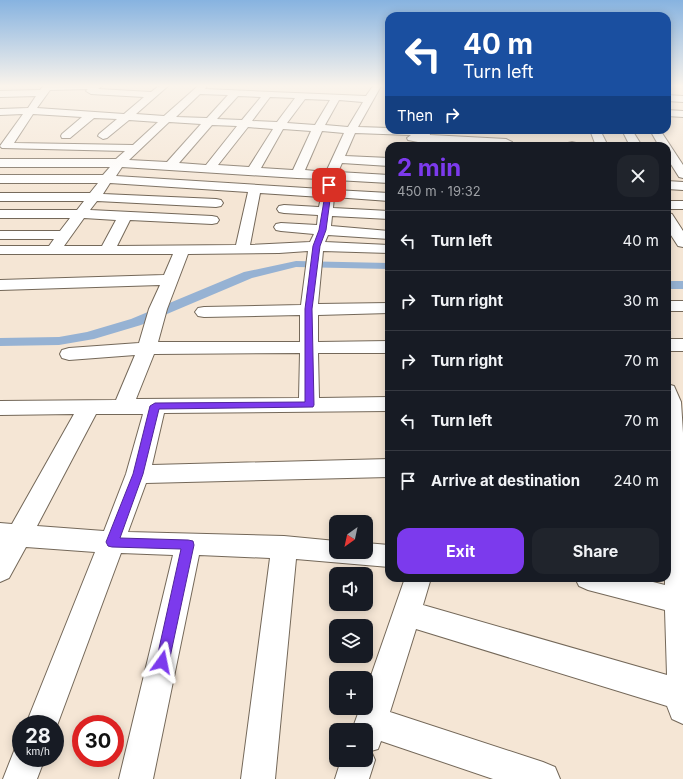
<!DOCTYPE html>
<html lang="en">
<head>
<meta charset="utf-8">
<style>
	:root { --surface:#171b24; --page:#20242c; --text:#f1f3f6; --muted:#9ea1a6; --line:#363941; --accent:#7c3aed }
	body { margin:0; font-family:Inter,sans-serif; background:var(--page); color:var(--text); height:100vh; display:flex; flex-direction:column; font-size:15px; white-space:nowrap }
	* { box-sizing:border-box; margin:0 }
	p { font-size:13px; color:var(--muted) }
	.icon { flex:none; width:22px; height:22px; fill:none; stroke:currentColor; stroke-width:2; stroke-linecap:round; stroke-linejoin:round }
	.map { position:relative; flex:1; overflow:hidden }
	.side { position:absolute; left:385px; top:142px; width:286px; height:440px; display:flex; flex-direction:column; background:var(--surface); border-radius:12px; box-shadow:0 2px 10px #0003 }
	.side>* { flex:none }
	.top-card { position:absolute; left:385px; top:12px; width:286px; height:122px; border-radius:12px; box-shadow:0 2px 10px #0003; background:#1a4fa0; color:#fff; overflow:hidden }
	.needle { width:26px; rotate:213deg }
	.buttons { position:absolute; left:329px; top:515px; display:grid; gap:8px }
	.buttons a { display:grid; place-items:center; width:44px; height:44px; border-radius:8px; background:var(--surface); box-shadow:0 2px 10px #0003; font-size:20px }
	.speed { position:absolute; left:12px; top:715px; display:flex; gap:8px; font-size:20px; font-weight:700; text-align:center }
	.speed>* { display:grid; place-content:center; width:52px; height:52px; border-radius:50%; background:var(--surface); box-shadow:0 2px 10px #0003; line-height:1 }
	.speed small { font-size:10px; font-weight:400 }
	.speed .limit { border:6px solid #d22; background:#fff; color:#111 }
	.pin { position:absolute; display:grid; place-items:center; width:34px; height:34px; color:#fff; margin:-17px; border-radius:8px; box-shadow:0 2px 6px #0006 }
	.me { position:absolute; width:44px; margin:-22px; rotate:12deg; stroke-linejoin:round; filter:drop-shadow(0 0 3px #0008) }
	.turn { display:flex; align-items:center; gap:14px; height:84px; padding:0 12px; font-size:18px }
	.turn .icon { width:52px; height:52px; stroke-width:2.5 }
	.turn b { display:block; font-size:28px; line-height:34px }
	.then { display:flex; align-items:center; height:38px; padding:0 12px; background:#0003; gap:8px; font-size:15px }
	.round { display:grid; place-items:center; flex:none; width:42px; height:42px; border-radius:12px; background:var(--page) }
	.overview { display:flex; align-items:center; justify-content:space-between; height:68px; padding:0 12px }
	h1 { font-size:24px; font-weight:700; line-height:30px; color:var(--accent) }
	.button { display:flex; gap:8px; margin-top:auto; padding:8px 12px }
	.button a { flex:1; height:46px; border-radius:12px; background:var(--accent); color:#fff; font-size:16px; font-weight:700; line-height:46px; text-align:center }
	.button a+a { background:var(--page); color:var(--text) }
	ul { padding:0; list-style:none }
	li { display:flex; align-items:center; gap:12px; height:60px; padding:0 12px; border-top:1px solid var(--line) }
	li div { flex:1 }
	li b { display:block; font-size:15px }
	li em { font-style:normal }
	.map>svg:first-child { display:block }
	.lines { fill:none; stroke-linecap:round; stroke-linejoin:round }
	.canal { fill:#96b2d3; fill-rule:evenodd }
	.minor-casing { stroke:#746859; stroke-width:2 }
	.minor { fill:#fff; fill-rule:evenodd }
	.route { fill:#7c3aed; stroke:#51269a }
</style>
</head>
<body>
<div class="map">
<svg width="683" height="779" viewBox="0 0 683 779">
	<rect width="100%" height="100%" fill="#f5e6d5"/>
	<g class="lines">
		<path class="canal" d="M296 261 389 263V269L296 267 252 278 141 325 94 339 59 345 0 346V338L59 337 87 332 131 319 244 272Z
			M667 281H683V289H667Z"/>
		<g class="minor-casing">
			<path id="minor" d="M43 86H102L98 89 151 92 159 86H168L136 114 164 116 198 86H207L205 89 366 96 373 86H381L358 127 389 128V130H429L430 135 506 139 512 142 506 145 429 142V146H417L418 142 408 140 407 138 411 135 355 133 345 156 389 158V166L342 163 338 172 389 175V183L336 180 335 190 389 193V201L334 197 333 208 389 211V219L332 216 331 226 389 231V239L328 235 325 242 389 245V253L323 251 318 304 389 303V313L318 315V342L389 341V353H318L319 398 389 397V411L164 413 152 465 389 459V477L146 483 128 532 284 536 336 541V552H366V543L389 545V567L296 559 275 779H241L270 558 199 555 153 779H119L173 555 121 553 55 731V724H26L95 552 26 547 9 578 0 582V523L12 524 74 414 0 415V401L116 400 135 355 69 360 62 358 60 354 62 350 69 348 139 343 149 309 160 285 0 290V280L164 275 173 254H0V246H49L54 239H0V231H60L70 218H0V210H77L84 201H0V193H90L98 183H0V175H103L110 167H0V159H116L125 151 2 148 0 146 23 114 0 115V109L28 108 36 96 0 97V91L40 90ZM88 89 86 91 91 94 144 97 124 114 37 108 50 90ZM200 94 228 95 207 118 176 117ZM238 96 261 97 242 120 217 119ZM270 97 295 98 277 122 252 121ZM305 99 330 100 315 125 287 123ZM339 100 363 102 348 127 325 125ZM33 114 82 117 62 134 61 136 62 138H70L94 118 117 119 99 134 98 136 103 139 107 138 129 120 158 122 133 145 14 143ZM169 122 201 124 167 162 129 160ZM212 125 237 126 206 165 179 163ZM248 127 273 129 249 167 218 165ZM283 129 311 131 293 170 261 168ZM322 131 344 133 326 172 305 170ZM122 167 297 178 323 179 322 189 116 176ZM110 183 248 192 236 245 117 246 130 220 212 224 217 223 219 220 217 217 212 216 90 210 97 201 216 207 221 206 223 203 221 200 216 199 103 194ZM260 193 321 197 319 207 284 205 279 206 277 209 279 212 284 213 318 215 317 225 281 223 276 224 274 227 276 230 281 231 314 234 310 242 250 245ZM84 218 116 220 102 246H64ZM308 251 301 305 204 307 198 308 195 312 198 316 204 317 300 315V342H158L167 309 188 254 279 253ZM300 353 299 398 136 399 154 354ZM96 414H143L126 474 104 531 37 526Z
				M667 95 683 96V102L667 101Z
				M667 110 683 111V117L667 116Z
				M590 130H600L608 146H596Z
				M622 130H632L642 146H630Z
				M650 130H660L683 165V178L679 177 667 158V146H659Z
				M572 142 576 143 579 146H567L568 143Z
				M667 181 683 182V190L667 189Z
				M667 201H683V209H667Z
				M667 213 672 214 683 231V247L678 246 667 229Z
				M667 301H683V311H667Z
				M667 339H683V351H667Z
				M667 384 674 386 681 402 683 433V724L672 719 667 706 416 629 390 712 543 762 555 767 560 779H493L381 741 378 749 371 751 375 760 369 779H335L341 760H366V730H352L360 708H366V690L405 578H431L423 605 667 675 665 610 588 590 579 586 575 578H637L665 585V578H667Z
				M21 744V758H45L37 779H3L16 746Z"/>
		</g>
		<use href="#minor" class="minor"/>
	</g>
	<linearGradient id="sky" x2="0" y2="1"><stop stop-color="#87b3e0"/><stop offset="0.44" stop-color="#faf4ec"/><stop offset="1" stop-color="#faf4ec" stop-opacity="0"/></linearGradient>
	<rect width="683" height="195" fill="url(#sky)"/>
	<path class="route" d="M327 183 332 185 326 230 320 246 312 309 314 405 313 407 159 409 143 474 120 538 188 540 193 541 194 545 169 662 167 667 162 669 158 667 156 662 181 549 112 547 108 546 106 542 133 474 150 406 155 403 305 402V309L313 246 319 230Z"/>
</svg>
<div class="buttons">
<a><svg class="needle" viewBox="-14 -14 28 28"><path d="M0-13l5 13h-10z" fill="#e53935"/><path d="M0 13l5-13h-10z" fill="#9ea1a6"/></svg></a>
<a><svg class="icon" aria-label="sound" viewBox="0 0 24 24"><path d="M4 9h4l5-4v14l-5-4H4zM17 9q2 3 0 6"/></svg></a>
<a><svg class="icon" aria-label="layers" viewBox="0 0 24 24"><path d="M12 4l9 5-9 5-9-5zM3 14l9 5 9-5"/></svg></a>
<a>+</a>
<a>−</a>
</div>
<div class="speed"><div>28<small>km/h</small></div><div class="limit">30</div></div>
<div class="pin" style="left:329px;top:185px;background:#d93025"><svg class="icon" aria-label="arrive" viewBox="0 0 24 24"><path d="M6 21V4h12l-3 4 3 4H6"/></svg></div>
<svg class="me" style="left:162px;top:662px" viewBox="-20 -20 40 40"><path d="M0-17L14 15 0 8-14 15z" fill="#7c3aed" stroke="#fff" stroke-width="4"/></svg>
<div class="top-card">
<div class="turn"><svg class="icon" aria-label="left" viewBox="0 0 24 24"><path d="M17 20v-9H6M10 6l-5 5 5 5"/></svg><div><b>40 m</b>Turn left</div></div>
<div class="then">Then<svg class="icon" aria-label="right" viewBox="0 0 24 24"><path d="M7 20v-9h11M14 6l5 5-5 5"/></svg></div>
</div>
<section class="side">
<div class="overview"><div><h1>2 min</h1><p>450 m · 19:32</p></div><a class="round"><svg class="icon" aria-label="close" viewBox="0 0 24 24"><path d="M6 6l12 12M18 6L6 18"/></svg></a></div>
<ul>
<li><svg class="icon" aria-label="left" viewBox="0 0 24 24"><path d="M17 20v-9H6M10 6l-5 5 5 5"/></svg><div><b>Turn left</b></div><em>40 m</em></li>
<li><svg class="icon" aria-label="right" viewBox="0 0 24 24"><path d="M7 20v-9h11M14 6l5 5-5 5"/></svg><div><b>Turn right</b></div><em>30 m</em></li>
<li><svg class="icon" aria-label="right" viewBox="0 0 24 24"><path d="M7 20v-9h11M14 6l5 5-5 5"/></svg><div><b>Turn right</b></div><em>70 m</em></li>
<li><svg class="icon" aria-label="left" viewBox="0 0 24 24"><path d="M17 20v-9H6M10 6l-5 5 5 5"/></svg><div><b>Turn left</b></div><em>70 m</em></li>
<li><svg class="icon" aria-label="arrive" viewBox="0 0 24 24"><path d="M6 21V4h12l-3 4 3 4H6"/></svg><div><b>Arrive at destination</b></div><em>240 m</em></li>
</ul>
<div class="button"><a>Exit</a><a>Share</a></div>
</section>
</div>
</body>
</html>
